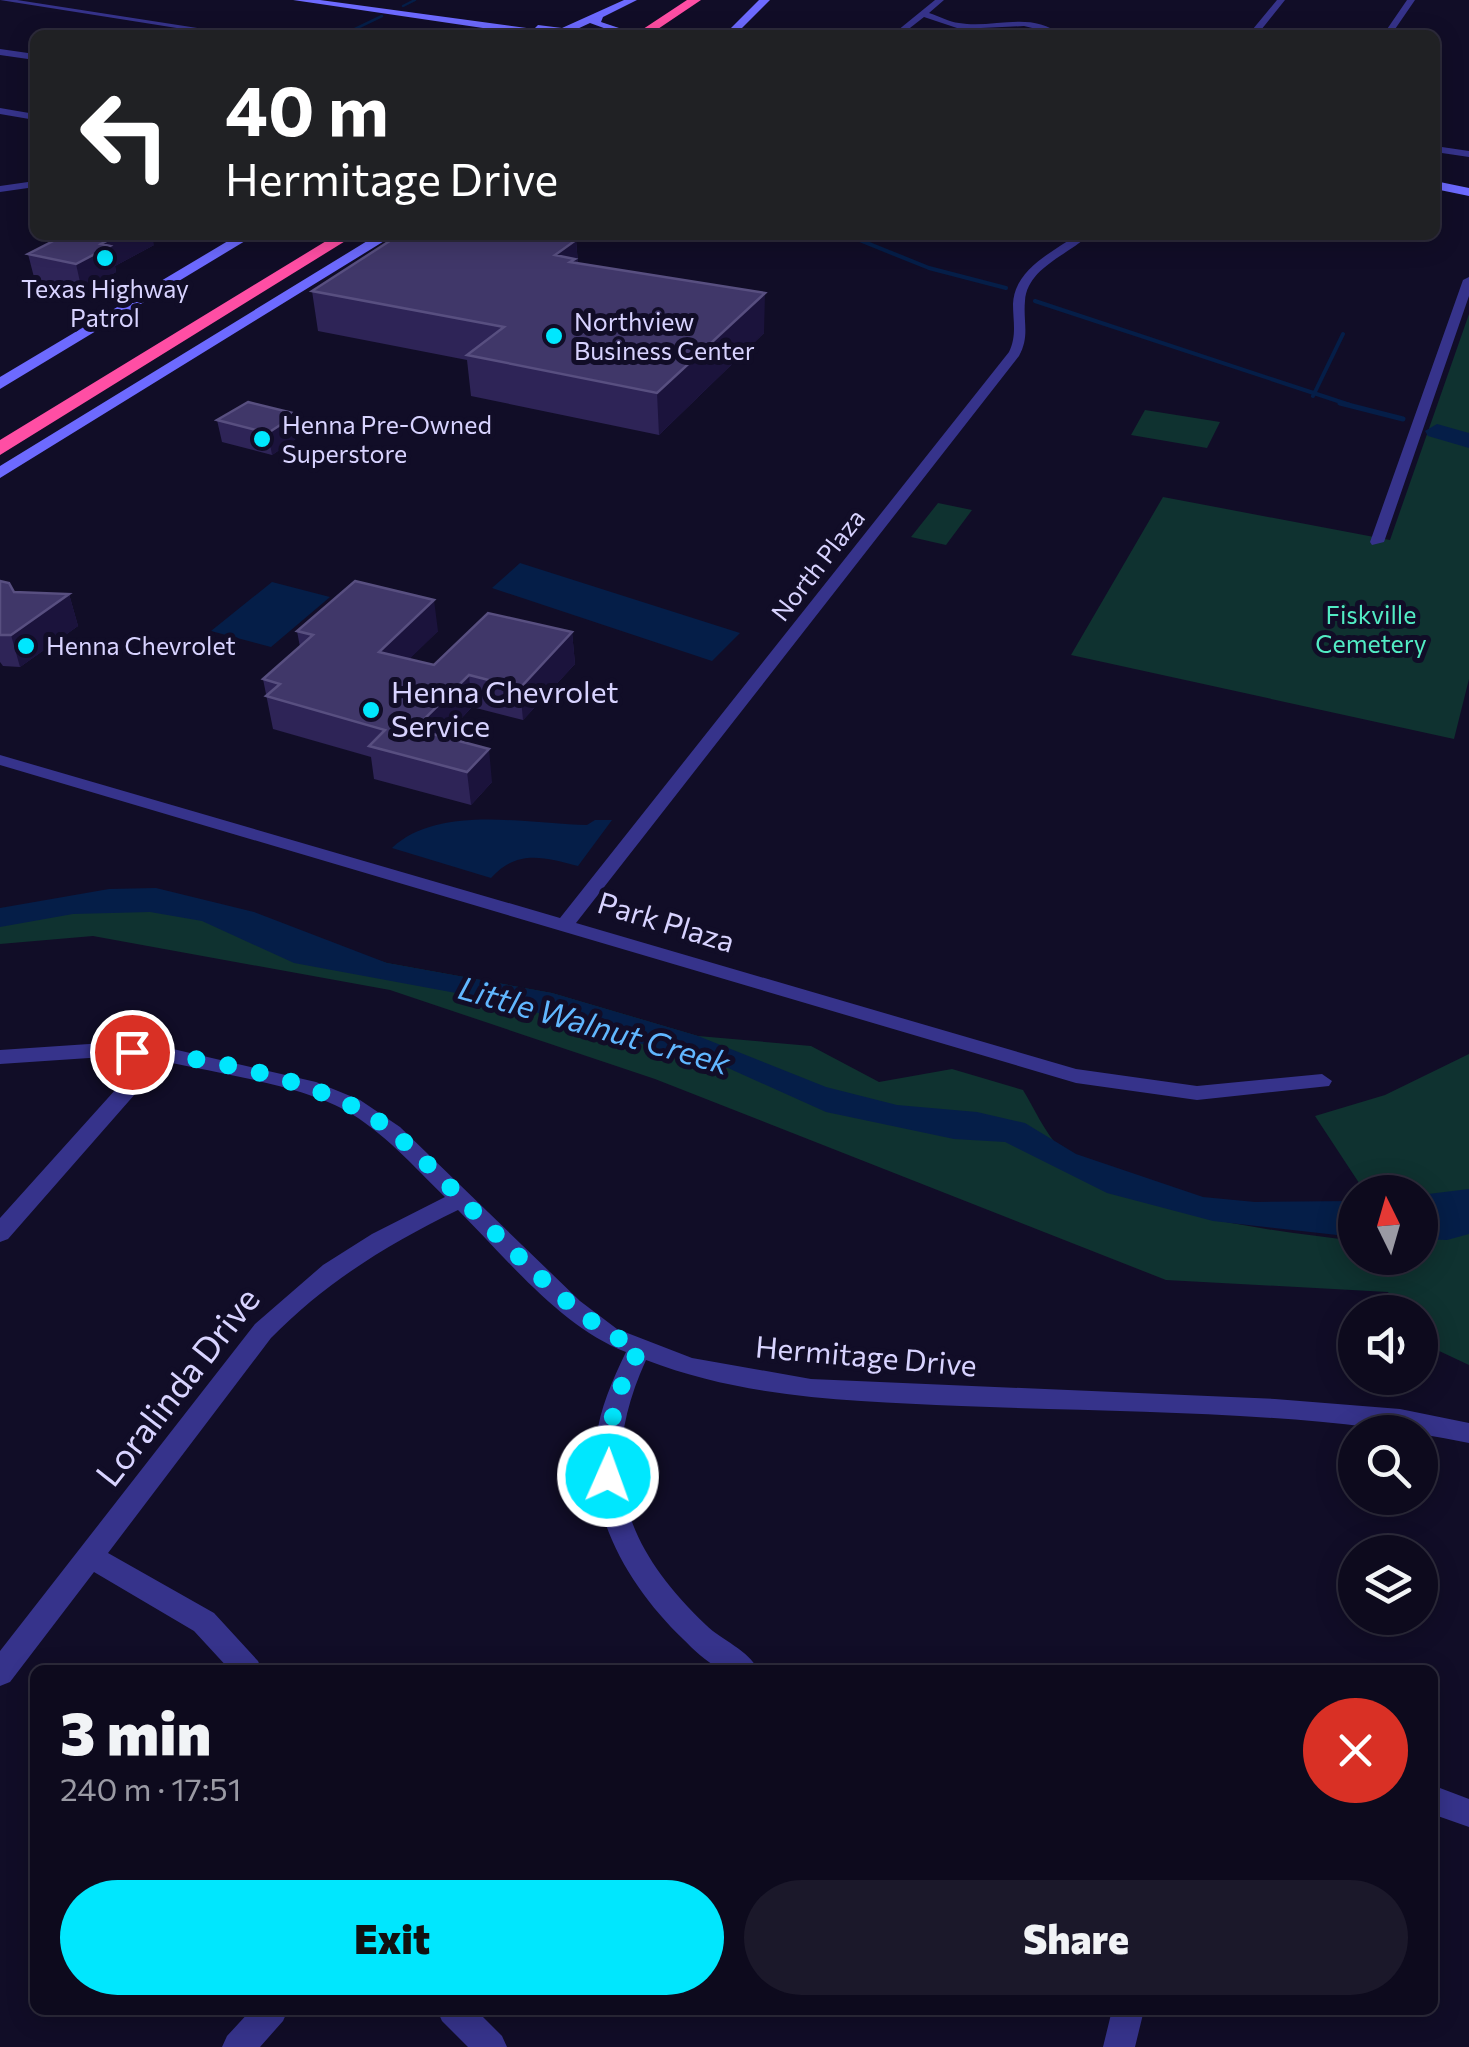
<!DOCTYPE html>
<html lang="en">
<head>
<meta charset="utf-8">
<style>
	:root { --surface:#0d0a1d; --page:#1b182a; --text:#f1f3f6; --muted:#9a9aa4; --line:#2d2b3b; --accent:#00e7fe }
	body { margin:0; font-family:Commissioner,sans-serif; background:var(--page); color:var(--text); height:100vh; display:flex; flex-direction:column; font-size:38px; white-space:nowrap }
	* { box-sizing:border-box; margin:0 }
	p { font-size:32px; color:var(--muted) }
	.icon { flex:none; width:55px; height:55px; fill:none; stroke:currentColor; stroke-width:2; stroke-linecap:round; stroke-linejoin:round }
	.map { position:relative; flex:1; overflow:hidden }
	.details { position:absolute; left:30px; top:1665px; width:1408px; height:350px; display:flex; flex-direction:column; background:var(--surface); border-radius:15px; box-shadow:0 5px 25px #0003,0 0 0 2px var(--line) }
	.details>* { flex:none }
	.banner { position:absolute; left:30px; top:30px; width:1410px; height:210px; border-radius:15px; box-shadow:0 5px 25px #0003,0 0 0 2px var(--line); background:#202124; color:#fff; overflow:hidden }
	.needle { width:65px; rotate:355deg }
	.buttons { position:absolute; left:1338px; top:1175px; display:grid; gap:20px }
	.buttons a { display:grid; place-items:center; width:100px; height:100px; border-radius:50%; background:var(--surface); box-shadow:0 5px 25px #0003,0 0 0 2px var(--line); font-size:50px }
	.pin { position:absolute; display:grid; place-items:center; width:85px; height:85px; color:#fff; margin:-42px; border:5px solid #fff; border-radius:50%; box-shadow:0 2px 10px #0007 }
	.me { position:absolute; width:110px; margin:-55px; rotate:2deg; stroke-linejoin:round; filter:drop-shadow(0 0 8px #0008) }
	.turn { display:flex; align-items:center; gap:35px; height:210px; padding:0 30px; font-size:45px }
	.turn .icon { width:130px; height:130px; stroke-width:2.5 }
	.turn b { display:block; font-size:70px; line-height:85px }
	.round { display:grid; place-items:center; flex:none; width:105px; height:105px; border-radius:52px; background:var(--page) }
	.headline { display:flex; align-items:center; justify-content:space-between; height:170px; padding:0 30px }
	h1 { font-size:60px; font-weight:800; line-height:75px }
	.cta { display:flex; gap:20px; margin-top:auto; padding:20px 30px }
	.cta a { flex:1; height:115px; border-radius:60px; background:var(--accent); color:#111; font-size:40px; font-weight:800; line-height:115px; text-align:center }
	.cta a+a { background:var(--page); color:var(--text) }
	.map>svg:first-child { display:block }
	.green { fill:#0f3230 }
	.water { fill:#051e48 }
	.lines { fill:none; stroke-linecap:round; stroke-linejoin:round }
	.stream-far2 { stroke:#051e48; stroke-width:2.5 }
	.stream-far1 { stroke:#051e48; stroke-width:4 }
	.stream { stroke:#051e48; stroke-width:5 }
	.river { fill:#051e48; fill-rule:evenodd }
	.street { fill:#36338b; fill-rule:evenodd }
	.secondary { fill:#6d6aff; fill-rule:evenodd }
	.highway { fill:#ff4ea4; fill-rule:evenodd }
	.wall { fill:#2e2457 }
	.shaded-wall { fill:#1b133c }
	.building { fill:#403769; stroke:#584f80; stroke-width:2.5 }
	.route { stroke:#00e7fe; stroke-width:18; stroke-dasharray:0 32.4 }
	.poi-dot { fill:#00e7fe; stroke:#110d27; stroke-width:4 }
	.labels { text-anchor:middle; stroke-width:10; stroke-linejoin:round; paint-order:stroke }
	.far-poi-label { font-size:25px; fill:#d8d3ff; stroke:#110d27; text-anchor:start }
	.far-street-label { font-size:25px; fill:#d8d3ff; stroke:#110d27 }
	.far-park-label { font-size:25px; fill:#52ecc4; stroke:#110d27 }
	.poi-label { font-size:30px; fill:#d8d3ff; stroke:#110d27; text-anchor:start }
	.street-label { font-size:30px; fill:#d8d3ff; stroke:#110d27 }
	.water-label { font-size:32px; font-style:italic; fill:#61b7ff; stroke:#110d27 }
	.near-street-label { font-size:35px; fill:#d8d3ff; stroke:#110d27 }
</style>
</head>
<body>
<div class="map">
<svg width="1469" height="2047" viewBox="0 0 1469 2047">
	<rect width="100%" height="100%" fill="#110d27"/>
	<path class="green" d="M1469 314V679L1454 739 1071 655 1163 497 1390 540Z
		M1145 410 1220 422 1207 448 1131 435Z
		M938 503 972 510 946 545 911 537Z
		M142 889 387 963 552 993 698 1036 811 1046 879 1082 952 1069 1023 1090C1034 1108 1045 1133 1060 1148 1136 1218 1257 1228 1355 1241V1258H1420V1192H1365L1315 1116 1385 1095 1469 1054V1365L1420 1342V1312H1401L1388 1292 1166 1280 655 1079 390 990 93 936 0 944V913Z"/>
	<path class="water" d="M520 563 740 633 712 661 492 588Z
		M272 582 330 597 271 647 211 631Z
		M595 820H612L578 866C544 857 517 849 491 878L392 848C439 804 527 824 587 825Z
		M156 888 254 912 387 963 552 993 698 1036 826 1087 897 1105 977 1112 1025 1123 1076 1154 1203 1197 1255 1202 1355 1201V1237L1213 1221 1107 1193 1005 1142 954 1139 826 1112 728 1068 559 1021 515 1004 294 963 202 921 150 912 73 914 0 927V908L109 889Z
		M1469 1189V1234L1447 1240 1420 1239V1195Z"/>
	<g class="lines">
		<path class="stream-far2" d="M403 6 415 0
			M356 35 355 29 382 16"/>
		<path class="stream-far1" d="M847 235 929 268 1006 288
			M1035 301 1350 405
			M1313 396 1343 334"/>
		<path class="stream" d="M1340 403 1403 419"/>
		<path class="river" d="M1437 424 1469 433V448L1428 436 1425 431Z"/>
		<path class="street" d="M0 0H17L236 34 221 35Z
			M935 0H944L929 13C939 16 949 22 959 23 994 29 1031 10 1061 35L1024 26 960 29 924 17 901 35H892Z
			M1277 0H1285L1257 35H1248Z
			M1407 0H1415L1391 35H1383Z
			M0 49 35 54V60L0 55Z
			M0 108 35 114V120L0 114Z
			M1435 146 1469 151V157L1435 152Z
			M35 181V187L0 192V186Z
			M1077 235H1089C1068 255 1027 268 1025 301 1023 322 1030 336 1019 356L576 923 1076 1069 1197 1086 1322 1074 1332 1081 1329 1086 1197 1100 1076 1083 0 765V755L560 918 1009 352C1017 335 1013 322 1013 304 1014 270 1052 252 1077 235Z
			M1469 277V296L1384 542 1372 545 1370 542 1463 280Z
			M104 1043 160 1046 316 1082 360 1100 400 1127 580 1301 617 1329 692 1358 811 1379 1275 1399 1400 1409 1469 1423V1443C1305 1410 1130 1413 961 1406 854 1401 747 1399 646 1360 597 1468 622 1545 706 1625 721 1640 749 1650 758 1670 746 1670 729 1673 719 1668 706 1662 693 1649 683 1639 631 1589 586 1516 596 1440 600 1408 612 1381 626 1352 561 1327 507 1259 458 1210 388 1244 326 1282 271 1338L108 1553 214 1613 258 1661 262 1670H230L194 1631 94 1572 10 1682 0 1686V1651L255 1324 323 1265 372 1234 445 1197C414 1167 384 1132 345 1110 297 1084 219 1074 164 1061L8 1239 0 1242V1218L143 1059 104 1057 0 1064V1050Z
			M1432 1785 1469 1799V1827L1432 1814Z
			M251 2010H288L283 2021 260 2047H222L227 2036Z
			M437 2010H476L502 2036 507 2047H468L442 2021Z
			M1112 2010H1144L1135 2047H1103Z"/>
		<path class="secondary" d="M293 0H320L534 29 538 25 562 28 624 0H637L603 17 601 22 640 35H623L590 23 575 30 596 35H530Z
			M759 0H770L735 35H724Z
			M1435 181 1469 188V196L1435 189Z
			M238 235H255L0 389V377Z
			M377 235H394L0 478V466Z"/>
		<path class="highway" d="M687 0H701L649 35H634Z
			M336 235H355L0 455V440Z"/>
	</g>
	<path class="wall" d="M576 240 578 263 764 333 659 435 471 396 467 360 318 331 312 291Z
		M154 245 115 266 116 272 82 291 35 281 28 254Z
		M297 414 300 436 272 455 222 442 217 420Z
		M0 581 14 592 69 594 78 626 20 667 3 666 0 662Z
		M297 631H438L409 659 434 665 572 632 575 664 523 720 472 707 444 737 492 782 471 805 374 779 371 757 273 729 263 679 300 647Z"/>
	<path class="shaded-wall" d="M118 235H152L154 245 115 266 116 272 82 291 76 264 101 244Z
		M576 240 579 278 555 255Z
		M765 293 764 333 659 435 657 393Z
		M297 414 300 436 272 455 268 433Z
		M69 594 78 626 20 667 11 635Z
		M434 600 438 631 384 684 379 652Z
		M572 632 575 664 523 720 520 688Z
		M469 675 472 707 422 760 414 729Z
		M489 749 492 782 471 805 467 772Z"/>
	<path class="building" d="M65 235H118L101 244 110 246 76 264 28 254Z
		M399 235H552L576 240 555 255 575 259 570 262 765 293 657 393 467 355 504 327 312 291Z
		M248 402 297 414 268 433 217 420Z
		M0 581 9 583 14 592 69 594 11 635H0Z
		M355 581 434 600 379 652 434 665 488 613 572 632 520 688 469 675 414 729 489 749 467 772 369 746 385 730 266 696 280 684 263 679 313 635 297 631Z"/>
	<g class="lines">
		<path class="route" d="M132 1052C207 1056 335 1083 393 1132 435 1169 473 1212 513 1251 553 1289 589 1327 640 1349 613 1394 609 1424 608 1476"/>
	</g>
	<g class="poi-dot">
		<circle cx="105" cy="258" r="10"/>
		<circle cx="554" cy="336" r="10"/>
		<circle cx="262" cy="439" r="10"/>
		<circle cx="26" cy="646" r="10"/>
		<circle cx="371" cy="710" r="10"/>
	</g>
	<g class="labels">
		<g class="far-poi-label">
			<text x="105" y="298" text-anchor="middle">Texas Highway<tspan x="105" dy="29">Patrol</tspan></text>
			<text x="574" y="331">Northview<tspan x="574" dy="29">Business Center</tspan></text>
			<text x="282" y="434">Henna Pre-Owned<tspan x="282" dy="29">Superstore</tspan></text>
			<text x="46" y="655">Henna Chevrolet</text>
		</g>
		<g class="far-street-label">
			<text transform="translate(818 565) rotate(-52)" y="9">North Plaza</text>
		</g>
		<g class="far-park-label">
			<text x="1371" y="624">Fiskville<tspan x="1371" dy="29">Cemetery</tspan></text>
		</g>
		<g class="poi-label">
			<text x="391" y="703">Henna Chevrolet<tspan x="391" dy="34">Service</tspan></text>
		</g>
		<g class="street-label">
			<text transform="translate(666 923) rotate(17)" y="10">Park Plaza</text>
			<text transform="translate(866 1357) rotate(5)" y="10">Hermitage Drive</text>
		</g>
		<g class="water-label">
			<text transform="translate(594 1026) rotate(16)" y="11">Little Walnut Creek</text>
		</g>
		<g class="near-street-label">
			<text transform="translate(178 1387) rotate(-52)" y="12">Loralinda Drive</text>
		</g>
	</g>
</svg>
<div class="buttons">
<a><svg class="needle" viewBox="-14 -14 28 28"><path d="M0-13l5 13h-10z" fill="#e53935"/><path d="M0 13l5-13h-10z" fill="#9a9aa4"/></svg></a>
<a><svg class="icon" aria-label="sound" viewBox="0 0 24 24"><path d="M4 9h4l5-4v14l-5-4H4zM17 9q2 3 0 6"/></svg></a>
<a><svg class="icon" aria-label="search" viewBox="0 0 24 24"><circle cx="10" cy="10" r="6"/><path d="M15 15l6 6"/></svg></a>
<a><svg class="icon" aria-label="layers" viewBox="0 0 24 24"><path d="M12 4l9 5-9 5-9-5zM3 14l9 5 9-5"/></svg></a>
</div>
<div class="pin" style="left:132px;top:1052px;background:#d93025"><svg class="icon" aria-label="arrive" viewBox="0 0 24 24"><path d="M6 21V4h12l-3 4 3 4H6"/></svg></div>
<svg class="me" style="left:608px;top:1476px" viewBox="-20 -20 40 40"><circle r="17" fill="#00e7fe" stroke="#fff" stroke-width="3"/><path d="M0-11L8 9 0 5-8 9z" fill="#fff"/></svg>
<div class="banner">
<div class="turn"><svg class="icon" aria-label="left" viewBox="0 0 24 24"><path d="M17 20v-9H6M10 6l-5 5 5 5"/></svg><div><b>40 m</b>Hermitage Drive</div></div>
</div>
<section class="details">
<div class="headline"><div><h1>3 min</h1><p>240 m · 17:51</p></div><a class="round" style="background:#d93025;color:#fff"><svg class="icon" aria-label="close" viewBox="0 0 24 24"><path d="M6 6l12 12M18 6L6 18"/></svg></a></div>
<div class="cta"><a>Exit</a><a>Share</a></div>
</section>
</div>
</body>
</html>
